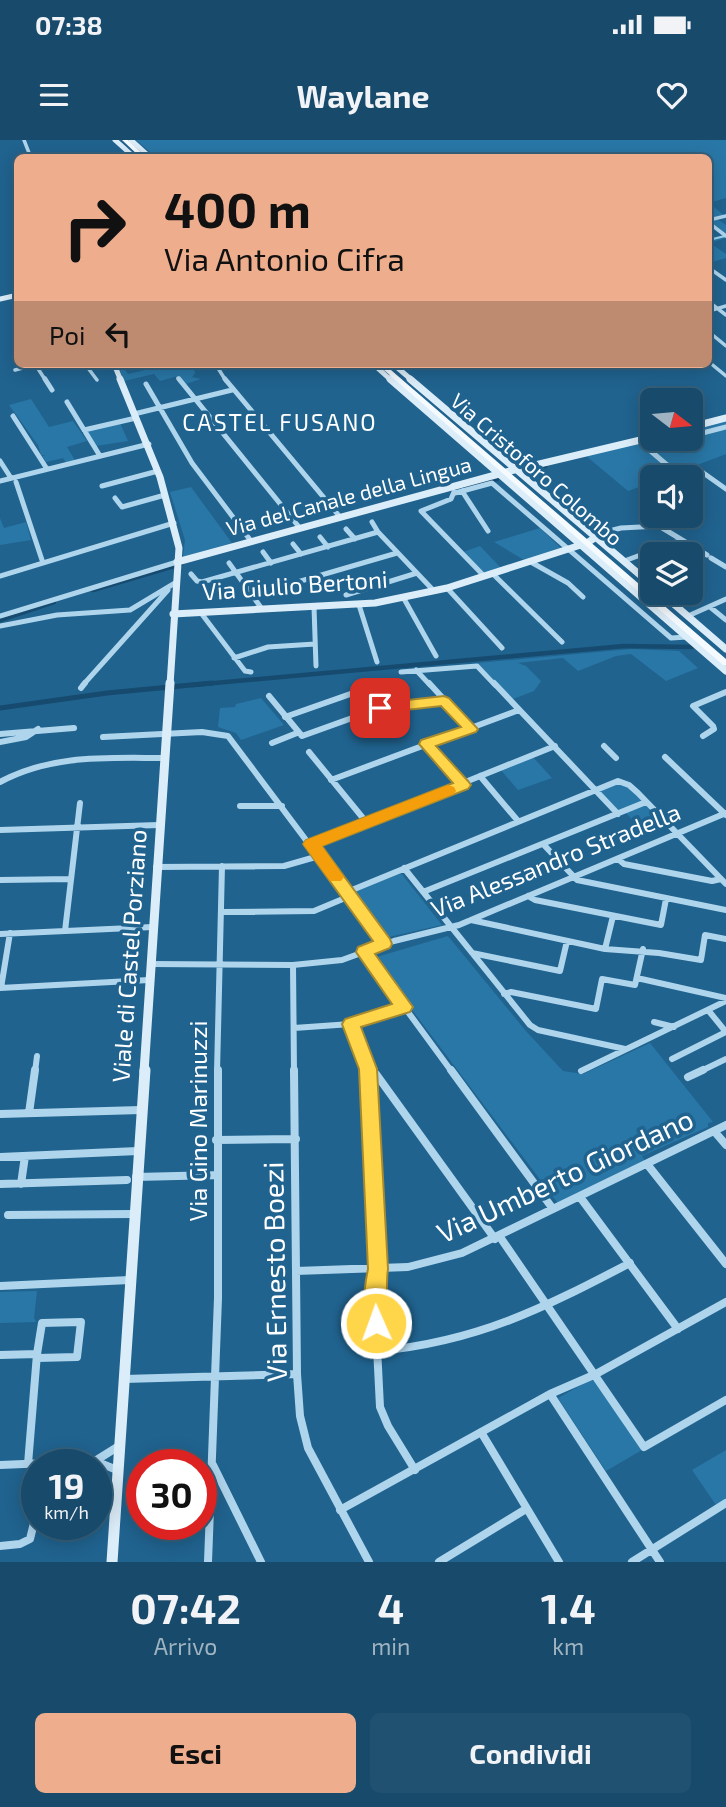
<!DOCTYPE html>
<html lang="it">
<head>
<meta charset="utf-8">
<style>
	:root { --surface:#184a6b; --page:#215171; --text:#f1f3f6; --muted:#9fb3c1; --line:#36627e; --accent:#eead8d }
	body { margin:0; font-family:"Exo 2",sans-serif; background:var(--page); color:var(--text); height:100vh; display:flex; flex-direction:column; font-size:26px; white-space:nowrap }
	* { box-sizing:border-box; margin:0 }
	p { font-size:23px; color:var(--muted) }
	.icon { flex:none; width:38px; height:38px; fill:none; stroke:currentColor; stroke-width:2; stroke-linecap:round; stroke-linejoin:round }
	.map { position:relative; height:1422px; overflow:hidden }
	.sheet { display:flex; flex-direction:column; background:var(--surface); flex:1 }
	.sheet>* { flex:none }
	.hud { position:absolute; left:14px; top:14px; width:698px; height:214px; border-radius:10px; box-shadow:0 4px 18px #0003,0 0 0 2px var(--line); background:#eead8d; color:#111; overflow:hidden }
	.needle { width:46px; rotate:106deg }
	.controls { position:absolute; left:640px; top:248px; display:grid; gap:14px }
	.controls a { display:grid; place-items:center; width:63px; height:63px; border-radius:10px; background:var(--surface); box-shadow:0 4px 18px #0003,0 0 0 2px var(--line); font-size:35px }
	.speed { position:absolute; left:21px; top:1309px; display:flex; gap:14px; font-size:35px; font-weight:700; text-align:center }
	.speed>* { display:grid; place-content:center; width:91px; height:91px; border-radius:50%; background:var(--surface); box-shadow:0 4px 18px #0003,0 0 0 2px var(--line); line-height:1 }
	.speed small { font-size:18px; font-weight:400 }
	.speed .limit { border:10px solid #d22; background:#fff; color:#111 }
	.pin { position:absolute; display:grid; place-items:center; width:60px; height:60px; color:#fff; margin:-30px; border-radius:14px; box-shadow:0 4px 10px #0006 }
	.me { position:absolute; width:77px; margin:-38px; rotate:358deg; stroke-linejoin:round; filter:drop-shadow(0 0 5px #0008) }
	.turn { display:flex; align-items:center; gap:24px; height:147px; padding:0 35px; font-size:32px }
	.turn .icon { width:91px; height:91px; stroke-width:2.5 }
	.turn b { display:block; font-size:49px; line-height:60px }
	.then { display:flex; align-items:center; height:66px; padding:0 35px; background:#0003; gap:14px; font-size:26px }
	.eta { display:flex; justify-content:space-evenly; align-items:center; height:119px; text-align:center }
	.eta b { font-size:42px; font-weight:700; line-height:49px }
	.button { display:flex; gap:14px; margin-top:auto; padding:14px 35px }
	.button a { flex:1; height:80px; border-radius:10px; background:var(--accent); color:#111; font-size:28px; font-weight:700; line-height:80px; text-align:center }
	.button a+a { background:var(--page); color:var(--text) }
	.status { display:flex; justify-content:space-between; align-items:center; height:49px; padding:0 35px; background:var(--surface); direction:ltr }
	.status svg { height:19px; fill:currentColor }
	header { display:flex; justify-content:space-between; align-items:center; height:91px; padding:0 35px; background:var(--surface); font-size:32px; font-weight:700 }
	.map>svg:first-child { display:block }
	.green { fill:#2977a7 }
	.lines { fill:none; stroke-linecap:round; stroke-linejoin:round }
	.stream { stroke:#a2d2ee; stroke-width:2 }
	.canal-far1 { stroke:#164a6e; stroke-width:4.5 }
	.canal { stroke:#164a6e; stroke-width:5 }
	.street-far3 { stroke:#afd5ed; stroke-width:3.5 }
	.street-far2 { stroke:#afd5ed; stroke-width:5 }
	.street-far1 { stroke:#afd5ed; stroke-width:6 }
	.street { stroke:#afd5ed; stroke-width:8 }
	.secondary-far3 { stroke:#dbedf9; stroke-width:5 }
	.secondary-far2 { stroke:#dbedf9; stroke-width:7 }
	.secondary-far1 { stroke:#dbedf9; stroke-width:9 }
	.secondary { stroke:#dbedf9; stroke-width:11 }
	.primary { fill:#f5faff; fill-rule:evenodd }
	.route { fill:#ffd54a; stroke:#a68a30; stroke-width:2 }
	.slow { fill:#f59e0b }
	.labels { text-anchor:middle; stroke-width:7; stroke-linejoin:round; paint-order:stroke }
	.far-street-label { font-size:21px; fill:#fff; stroke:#20638f }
	.far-quarter-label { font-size:23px; letter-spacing:2px; fill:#fff; stroke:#20638f }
	.street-label { font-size:24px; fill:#fff; stroke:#20638f }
	.near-street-label { font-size:28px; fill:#fff; stroke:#20638f }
</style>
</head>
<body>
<div class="status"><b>07:38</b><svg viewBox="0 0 49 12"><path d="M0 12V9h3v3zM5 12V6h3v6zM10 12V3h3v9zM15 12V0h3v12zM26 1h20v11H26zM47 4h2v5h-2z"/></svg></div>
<header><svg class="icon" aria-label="menu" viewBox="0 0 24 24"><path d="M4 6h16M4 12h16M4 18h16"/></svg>Waylane<svg class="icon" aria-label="heart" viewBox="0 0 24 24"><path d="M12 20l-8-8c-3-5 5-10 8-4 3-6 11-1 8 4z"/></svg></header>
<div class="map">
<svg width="726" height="1422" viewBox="0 0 726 1422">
	<rect width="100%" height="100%" fill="#20638f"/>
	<path class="green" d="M136 0H726V58L709 63 725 76 717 79 726 85V98L710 103 726 114V118L709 123V98L723 95 709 83V18H157Z
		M121 224 128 234 171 224H196L192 225 195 233 192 237 201 239 186 244 178 236 160 241 154 234 124 241 117 226Z
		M31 259 49 287 73 281 87 301 67 307 76 322 67 324 63 318 46 322 42 316 46 315H41L38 305 9 265Z
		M726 279V314L663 338H653V342L628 351 585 315 653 299H691V288Z
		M120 283 128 301 96 306 87 291Z
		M191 347 232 403 183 417 185 400 170 352Z
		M0 378 4 388 26 382 31 400 0 405Z
		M540 388 561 408 524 420 494 402Z
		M480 406 501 428 484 433 463 412Z
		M631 509 679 511 698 528 666 541 631 514 616 516 578 531 563 518 518 523 526 526 541 541 534 551 513 559 477 523Z
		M261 558 284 585 241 600 236 593 218 587 220 568 235 567 236 564Z
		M533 617 552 638 518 650 500 629Z
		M612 642 629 645 664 679 640 688 624 671 618 674 596 649Z
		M401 733 442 785 384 798 351 753Z
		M448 796 525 890 563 931 583 934 650 903 713 982 708 983V987L642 1016 647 1024 560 1066 373 818Z
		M37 1151 34 1178 36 1182 0 1183V1152Z
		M594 1238 642 1310 606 1331 558 1258Z
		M726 1310V1359L716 1365 692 1330Z"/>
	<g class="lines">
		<path class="stream" d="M709 100 725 96"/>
		<path class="canal-far1" d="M528 330 545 326
			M464 347 497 339
			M93 450 181 424
			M0 480 54 462
			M193 545 624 506 692 507"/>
		<path class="canal" d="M0 568 107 553 212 543"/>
		<path class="street-far3" d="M24 0 31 18
			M709 80 726 76
			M709 83 726 96
			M709 128 726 140
			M709 162 726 175
			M709 171 726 166
			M709 192 726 206
			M709 222 726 236
			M35 224 46 241
			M85 224 97 240
			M15 230 38 224
			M178 238 180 241
			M226 241 218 228 230 224"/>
		<path class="street-far2" d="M45 239 52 250
			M179 239 299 387
			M225 239 340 377
			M146 244 192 323 251 401
			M67 262 100 316
			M134 274 232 250
			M13 276 47 329
			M84 290 136 278
			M691 296 726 287
			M677 299 646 307 667 325 677 327
			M0 321 11 338
			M702 332 726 349
			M0 341 149 304
			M16 342 43 423
			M102 346 158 331
			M462 351 488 391
			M454 352 451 359 421 371 484 436
			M455 353 492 343 671 498 687 497
			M115 358 122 367 165 355
			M372 382 378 392
			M346 389 355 399
			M593 395 621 388 659 386 707 415
			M320 397 328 407
			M293 404 301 414
			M263 412 271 423
			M711 418 726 427
			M627 420 681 400
			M529 421 568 443 583 457
			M229 423 262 469
			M492 433 562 502
			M191 434 197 441 202 442 378 392 434 451
			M0 436 174 383
			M447 448 502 508
			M253 455 397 413
			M346 455 417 433
			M403 457 436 516
			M359 465 377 522
			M314 467 316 526
			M710 467 726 480
			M201 473 245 531 251 532
			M0 476 177 422
			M688 476 726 459
			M0 486 57 475 130 470 175 443
			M234 518 268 507 315 504
			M416 530 430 545
			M401 532 477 526 495 545
			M83 545 168 450"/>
		<path class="street-far1" d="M429 543 471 589
			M494 543 618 674
			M81 548 85 543
			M269 556 302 596 380 568 444 561
			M285 577 359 551
			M0 594 74 588
			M703 596 714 589 713 586 693 566 726 552
			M103 597 202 592 228 596 384 804
			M0 602 26 597 38 589
			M272 603 297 593
			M426 604 463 645
			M604 606 616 618
			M309 612 367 683
			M665 617 726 675
			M480 636 518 681
			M331 640 519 570
			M0 642C52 614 107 618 164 618
			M240 666H282
			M0 690 159 685
			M311 704 555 606
			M544 705 577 740 726 770
			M618 719 624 724 712 741 721 739
			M156 727 284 726 319 716
			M404 728 530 885 538 890 625 909
			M0 740 71 739
			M347 752 618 641 629 645 638 653 726 744
			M423 752 646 662
			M528 756 535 760 661 785 666 759
			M222 772 314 771 350 756
			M471 780 605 809 659 813 701 820 705 795 726 799
			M65 791 80 663
			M0 794 153 787
			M605 809 613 776
			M364 812 452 932
			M472 813 560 831 567 801
			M150 824 293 825 342 820 394 801 459 785 726 673
			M293 825 294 932
			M637 838 726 858
			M0 848 149 840
			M1 848 10 793
			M504 854 511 852 596 869 602 839 635 845 643 809
			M708 870 726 892
			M654 882 674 887
			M351 884 368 932
			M294 888 351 884 404 867
			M672 919 726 892
			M368 929 373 932
			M581 931 726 861
			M35 932 37 916
			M217 932 222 726
			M699 932 726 919"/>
		<path class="street" d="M294 930 297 1234 300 1276 308 1308 369 1422
			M368 930 378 1129 374 1148 380 1267 388 1286 415 1330
			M370 930 376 934 495 1099
			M451 930 553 1069
			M688 937 703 930
			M29 973 35 930
			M0 974 141 970
			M714 991 726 1005
			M216 1000 296 999
			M0 1017 138 1011
			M647 1024 726 1124
			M136 1037 218 1035
			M0 1044 127 1040
			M21 1044 25 1016
			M580 1057 678 1189
			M8 1075 134 1074
			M500 1097 644 1307 726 1260
			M296 1131 408 1127 462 1113 726 985
			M0 1146 130 1140
			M378 1211C477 1202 544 1168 630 1123
			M37 1214 42 1183 81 1182 77 1217 37 1218
			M0 1215 37 1214 28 1324
			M124 1239 297 1234
			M550 1254 660 1422
			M481 1292 559 1422
			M95 1321 119 1306
			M0 1325 95 1321 117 1330
			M213 1325 261 1422
			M340 1370 550 1254 596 1234 726 1162
			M0 1406 20 1404 30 1399 37 1371
			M208 1422 218 1158V930
			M439 1422 526 1369
			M632 1422 726 1363"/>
		<path class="secondary-far3" d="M115 0 135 18
			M131 0 151 18
			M0 159 18 155
			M114 224 121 241
			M373 224 392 241
			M393 224 413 241"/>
		<path class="secondary-far2" d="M120 239 160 337 179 408 170 545
			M390 239 726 531
			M410 239 653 446
			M691 287 726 278
			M177 422 510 331 653 297
			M661 453 726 509
			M173 474 375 463 447 448 587 403 596 397"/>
		<path class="secondary-far1" d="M144 932 170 543"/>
		<path class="secondary" d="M112 1422 145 930"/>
		<path class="primary" d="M122 0H128L147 18H141Z
			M377 224H384L726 519V526L723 525Z"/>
	</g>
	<path class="route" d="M444 556 449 558 478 589 476 592 436 606 468 641 471 645 468 649 322 706 390 799 392 804 390 808 375 814 413 867 410 872 361 887 377 929 388 1129C385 1147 390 1175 383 1190L376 1193 368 1190C361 1172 364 1148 368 1129L359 929 342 884 345 879 392 864 356 812 358 807 373 801 303 704 306 700 453 643 419 604 421 600 461 587 441 566 380 573 373 568 380 563Z"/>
	<path class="slow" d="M448 645 454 647 456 651 454 654 322 706 344 737 341 741H330L303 704 306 700Z"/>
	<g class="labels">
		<g class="far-street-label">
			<text transform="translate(536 330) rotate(41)" y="7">Via Cristoforo Colombo</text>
			<text transform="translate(349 357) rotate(-15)" y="7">Via del Canale della Lingua</text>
		</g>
		<g class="far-quarter-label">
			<text x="280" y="291">CASTEL FUSANO</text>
		</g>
		<g class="street-label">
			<text transform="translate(295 446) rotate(-4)" y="8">Via Giulio Bertoni</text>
			<text transform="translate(556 721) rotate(-22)" y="8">Via Alessandro Stradella</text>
			<text transform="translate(130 816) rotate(-86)" y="8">Viale di Castel Porziano</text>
			<text transform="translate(199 981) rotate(-90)" y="8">Via Gino Marinuzzi</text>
		</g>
		<g class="near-street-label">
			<text transform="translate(565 1036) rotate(-25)" y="10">Via Umberto Giordano</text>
			<text transform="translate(275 1132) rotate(-91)" y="10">Via Ernesto Boezi</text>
		</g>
	</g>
</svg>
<div class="controls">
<a><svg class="needle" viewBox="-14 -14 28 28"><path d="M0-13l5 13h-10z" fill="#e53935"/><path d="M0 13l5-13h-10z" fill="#9fb3c1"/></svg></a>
<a><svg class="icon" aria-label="sound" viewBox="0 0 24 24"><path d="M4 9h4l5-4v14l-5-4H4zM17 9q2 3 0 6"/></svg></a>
<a><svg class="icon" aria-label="layers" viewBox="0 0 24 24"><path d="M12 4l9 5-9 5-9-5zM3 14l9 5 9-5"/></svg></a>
</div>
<div class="speed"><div>19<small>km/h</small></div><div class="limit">30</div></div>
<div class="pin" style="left:380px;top:568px;background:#d93025"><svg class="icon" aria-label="arrive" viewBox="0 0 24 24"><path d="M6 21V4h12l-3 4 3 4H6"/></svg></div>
<svg class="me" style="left:376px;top:1183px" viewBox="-20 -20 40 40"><circle r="17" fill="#ffd54a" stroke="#fff" stroke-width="3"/><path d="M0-11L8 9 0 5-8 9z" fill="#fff"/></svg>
<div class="hud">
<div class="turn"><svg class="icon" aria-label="right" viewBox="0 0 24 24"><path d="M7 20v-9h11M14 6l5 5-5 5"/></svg><div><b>400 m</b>Via Antonio Cifra</div></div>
<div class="then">Poi<svg class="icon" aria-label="left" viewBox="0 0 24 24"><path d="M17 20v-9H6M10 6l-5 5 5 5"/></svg></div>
</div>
</div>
<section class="sheet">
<div class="eta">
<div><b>07:42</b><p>Arrivo</p></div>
<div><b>4</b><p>min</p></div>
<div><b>1.4</b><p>km</p></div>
</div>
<div class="button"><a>Esci</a><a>Condividi</a></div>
</section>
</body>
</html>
